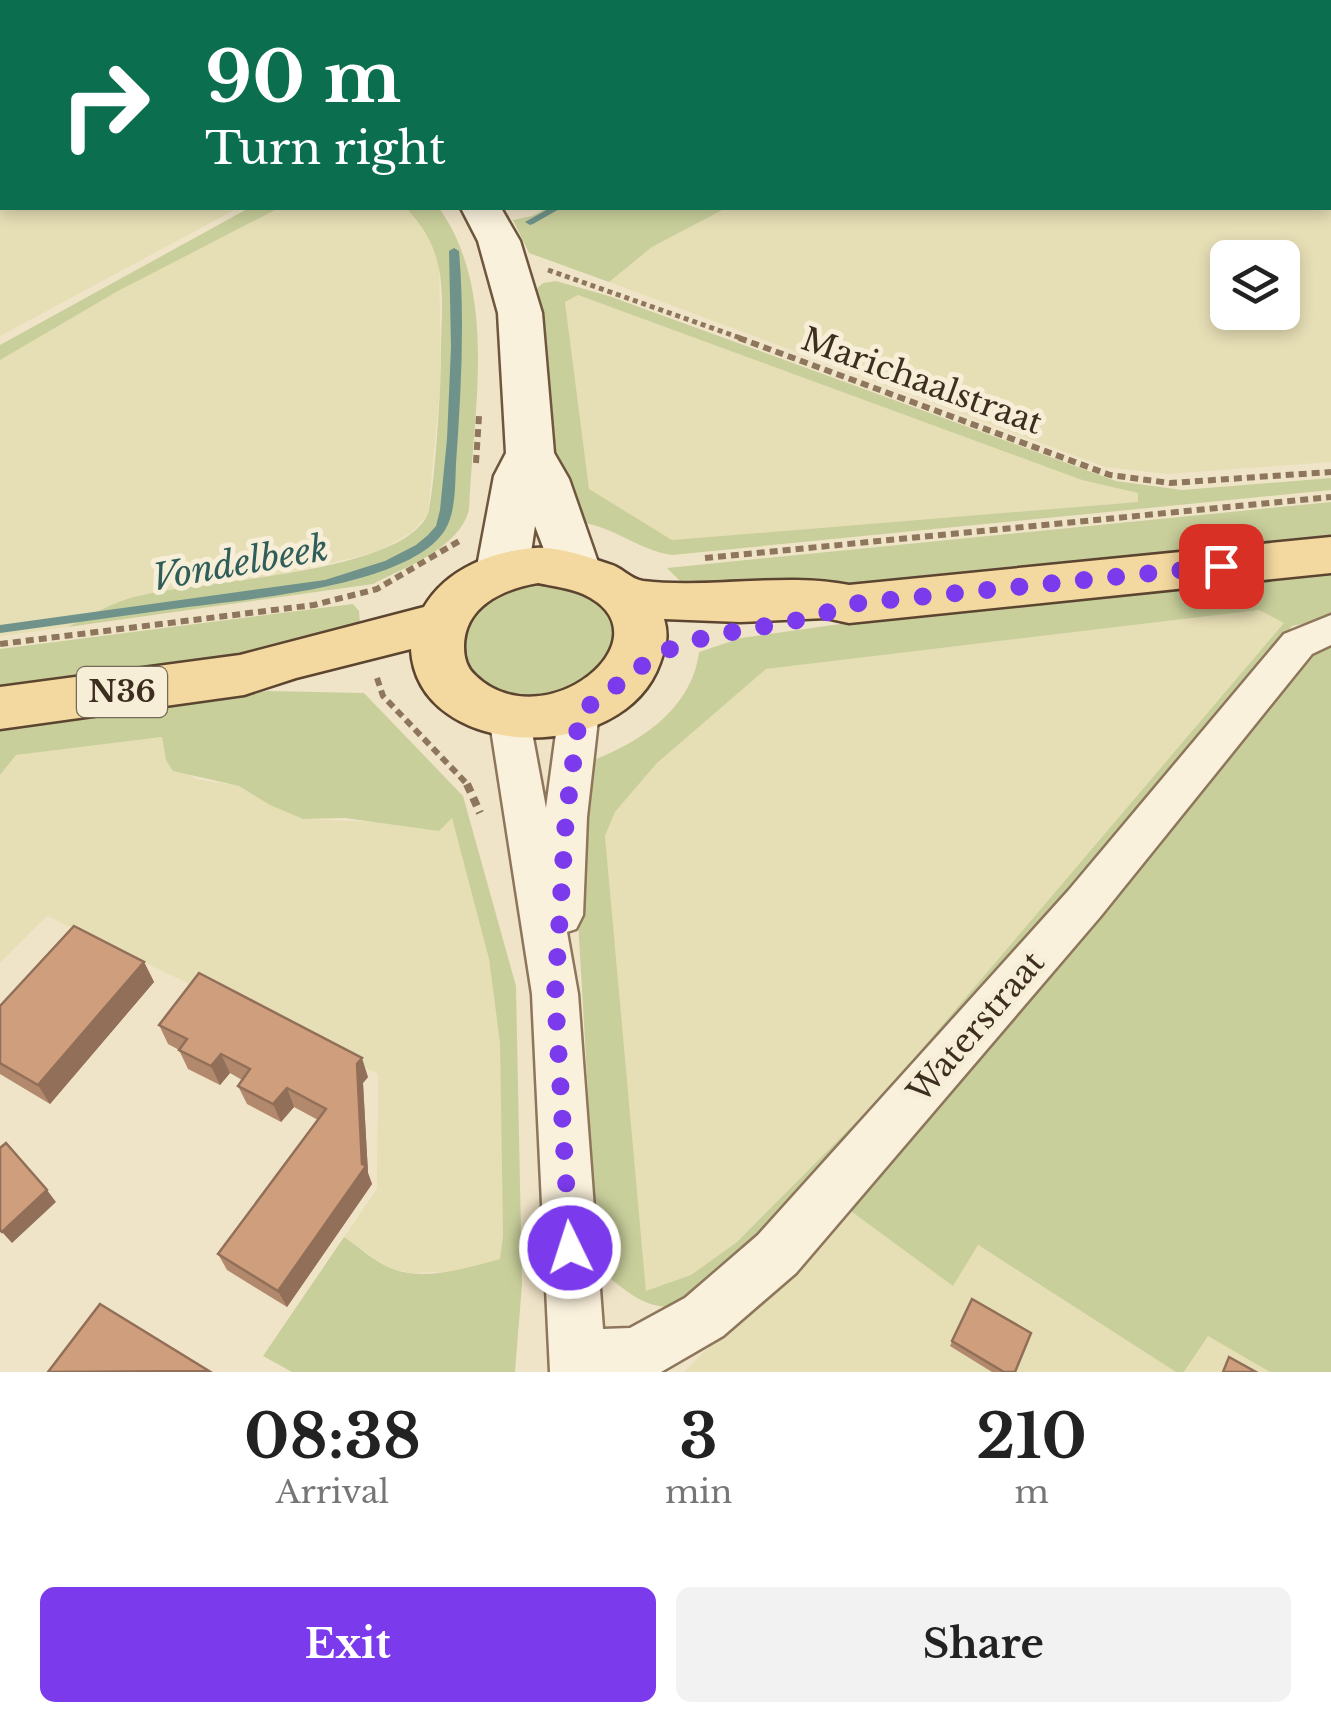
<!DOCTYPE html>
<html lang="en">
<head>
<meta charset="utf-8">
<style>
	:root { --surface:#fff; --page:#f2f2f2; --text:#222; --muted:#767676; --accent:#7c3aed }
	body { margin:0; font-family:"Libre Baskerville",serif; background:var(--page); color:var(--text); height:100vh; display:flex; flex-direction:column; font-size:38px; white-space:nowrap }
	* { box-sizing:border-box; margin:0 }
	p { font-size:32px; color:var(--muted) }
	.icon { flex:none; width:55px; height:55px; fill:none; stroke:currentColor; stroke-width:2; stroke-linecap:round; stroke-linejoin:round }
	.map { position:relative; height:1372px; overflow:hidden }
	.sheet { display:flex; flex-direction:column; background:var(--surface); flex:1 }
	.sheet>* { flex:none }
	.top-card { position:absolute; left:0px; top:0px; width:1332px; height:210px; box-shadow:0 5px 15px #0003; background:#0b6e4f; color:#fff; overflow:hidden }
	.fabs { position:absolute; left:1210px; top:240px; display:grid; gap:20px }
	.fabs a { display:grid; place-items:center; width:90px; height:90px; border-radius:15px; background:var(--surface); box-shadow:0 5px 15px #0003; font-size:50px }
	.pin { position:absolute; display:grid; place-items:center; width:85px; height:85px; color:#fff; margin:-42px; border-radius:20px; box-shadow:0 5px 15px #0006 }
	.me { position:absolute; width:110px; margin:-55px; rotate:356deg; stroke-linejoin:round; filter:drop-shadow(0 0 8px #0008) }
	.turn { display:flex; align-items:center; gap:35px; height:210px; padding:0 40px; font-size:45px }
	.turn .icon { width:130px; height:130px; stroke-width:2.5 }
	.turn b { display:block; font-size:70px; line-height:85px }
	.eta { display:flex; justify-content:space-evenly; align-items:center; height:170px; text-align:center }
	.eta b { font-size:60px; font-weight:700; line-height:70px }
	.primary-button { display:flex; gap:20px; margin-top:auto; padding:20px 40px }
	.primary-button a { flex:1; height:115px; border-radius:15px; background:var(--accent); color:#fff; font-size:40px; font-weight:700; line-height:115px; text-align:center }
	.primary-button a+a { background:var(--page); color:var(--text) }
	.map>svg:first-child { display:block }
	.farmland { fill:#e6deb5; fill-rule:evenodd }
	.green { fill:#c9cf9b; fill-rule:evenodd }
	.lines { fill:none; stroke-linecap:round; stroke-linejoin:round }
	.stream { fill:#6f938a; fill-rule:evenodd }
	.street-casing { stroke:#8d765c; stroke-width:5 }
	.secondary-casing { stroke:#6f573f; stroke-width:5 }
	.primary-casing { stroke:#5b4430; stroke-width:5 }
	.path-far2 { stroke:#8d765c; stroke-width:5; stroke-dasharray:5 4; stroke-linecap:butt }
	.path-far1 { stroke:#8d765c; stroke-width:6; stroke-dasharray:8 5; stroke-linecap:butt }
	.path { stroke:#8d765c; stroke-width:8; stroke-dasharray:9 6; stroke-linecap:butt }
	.street { fill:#faf1dc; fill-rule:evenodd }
	.secondary { fill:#faf1dc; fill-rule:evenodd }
	.primary { fill:#f3d9a0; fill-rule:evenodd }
	.wall { fill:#b2896c }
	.shaded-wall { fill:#916f58 }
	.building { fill:#cf9f7d; stroke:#916f58; stroke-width:2.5 }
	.route { stroke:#7c3aed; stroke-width:18; stroke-dasharray:0 32.4 }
	.labels { text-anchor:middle; stroke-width:10; stroke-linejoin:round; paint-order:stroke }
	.shield { fill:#f7eed8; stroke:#756857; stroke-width:2.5 }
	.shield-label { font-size:30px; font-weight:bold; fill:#3d2e20 }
	.street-label { font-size:32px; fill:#3d2e20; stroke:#f7eed8 }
	.water-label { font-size:35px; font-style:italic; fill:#2f5d5a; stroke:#f7eed8 }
</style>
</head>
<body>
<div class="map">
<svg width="1331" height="1372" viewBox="0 0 1331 1372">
	<rect width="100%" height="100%" fill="#f0e4c8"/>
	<path class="farmland" d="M0 0 158 2H2V208H238L0 336Z
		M249 0H627L252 2Z
		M1128 0H1331V462L1168 474 1105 467 609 282 652 247 726 208H1330V2H1126ZM1228 258H1282V312H1228Z
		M279 208H406L426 228 439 257 441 379 428 515 412 532 377 552 271 577 137 596 68 627 0 636V360L118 291Z
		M578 295 1082 480 1139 493 1138 502 672 540 589 490 565 302Z
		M1259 610 1285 623 882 1096 737 1242 691 1275 646 1292 605 836 615 812 657 763 766 669Z
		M163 737 166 760 196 779 239 786 270 805 303 819 377 822 452 817 489 959 500 1043 503 1236 500 1260 458 1271 411 1273 389 1268 344 1237 377 1189 378 1074 47 916 0 963V775L15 755Z
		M848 1209 953 1286 977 1245 1176 1372H684Z
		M1208 1335 1270 1372H1185Z"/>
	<path class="green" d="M249 208H279L118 291 0 360V345Z
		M406 208H439C499 292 473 412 469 510 459 548 406 567 373 584L68 627C91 615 113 602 138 596 200 580 396 575 427 516 434 504 441 385 441 364 440 301 453 256 406 208Z
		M547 208H726L652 247 609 282 529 253 513 220 532 216Z
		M556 281 609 296 1116 481 1182 490 1331 478V490L672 555C636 550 609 522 572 522L550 468 533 292 543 283ZM578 295 1082 480 1138 493V502L672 540 589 489 565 302Z
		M1331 502V539L781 595 687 588 667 568Z
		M1331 571V618L1292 626 1215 728 755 1256C687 1305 669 1335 598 1267L574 851 594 760C642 741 692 708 699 652L741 638 904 615ZM1259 610 1284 623 882 1096 737 1242 691 1275 646 1291 605 836 615 812 657 763 766 669Z
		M534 584C578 583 605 595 618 639L601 673C584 681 564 694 545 698 463 716 414 603 534 584Z
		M353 604 359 611 361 635 266 654 0 691V649Z
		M1331 647V1372H1270L1208 1336 1184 1372H1176L978 1245 953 1286 848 1209 1310 652Z
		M268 691 364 693 463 796 516 986 522 1284 515 1372H292L263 1356 344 1237C359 1247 374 1261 390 1268 424 1282 467 1268 500 1259L503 1236 500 1043 489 959 452 818 439 831 345 818 303 819 270 805 239 786 173 771 166 760 162 737 16 755 0 775V729Z"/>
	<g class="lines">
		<path class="stream" d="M904 0H915L912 2H904Z
			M550 208H561L533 224 530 225 525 222Z
			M454 248 459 251C465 321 461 393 456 464 455 484 456 512 445 530 409 588 237 600 173 609 115 617 58 625 0 633V625L325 580 385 561 416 545 428 535 436 526 440 510 447 439 451 347 449 251Z"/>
		<g class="street-casing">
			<path id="street" d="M1331 615V645L1312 654 1100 917 796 1273 723 1336 661 1372H550L532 994 489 716 495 705 509 700 523 705 529 716 546 808 559 711 565 700 579 695 593 700 599 711 587 817 583 915 576 929 567 932 578 994 603 1329 630 1328 685 1298 758 1235 1068 891 1284 634Z"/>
		</g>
		<g class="secondary-casing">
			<path id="secondary" d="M198 0H233L235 2H200Z
				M461 208H501L520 241 542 313 554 453 569 479 600 568 592 581 574 586 556 581 535 526 528 572 520 585 502 590 484 585 476 572 494 476 506 453 498 313 478 241Z"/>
		</g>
		<g class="primary-casing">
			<path id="primary" d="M1331 537V573L849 623 826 618 740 622 664 619C669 636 666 646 660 663 624 767 417 762 411 649L296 678 244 695 0 729V687L240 655 424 607C446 569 492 551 535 548 557 546 588 557 609 564 622 567 630 579 643 581 709 589 786 572 849 585ZM538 583C552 586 570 588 583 594 674 636 544 742 475 675 467 668 464 658 464 647 464 606 503 589 538 583Z"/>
		</g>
		<path class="path-far2" d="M548 270 746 340"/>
		<path class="path-far1" d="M739 338 1110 475 1170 483 1331 472
			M476 463 479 416
			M705 558 1331 497
			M0 644 314 605 377 589 461 540
			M377 678 383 696 469 786"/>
		<path class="path" d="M467 784 480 813"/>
		<use href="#street" class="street"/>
		<use href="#secondary" class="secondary"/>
		<use href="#primary" class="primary"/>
	</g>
	<path class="wall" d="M636 0H663L659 2H636Z
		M709 0H737L733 2H716Z
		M144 962 154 982 50 1104 0 1074V1006Z
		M159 1025 368 1077 363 1083 368 1173 372 1184 287 1307 227 1270 218 1254 318 1120 294 1107 281 1122 247 1104 238 1086 242 1080 230 1073 220 1085 188 1069 179 1050 168 1044Z
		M972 1299 1015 1372H992L950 1346Z"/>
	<path class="shaded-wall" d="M144 962 154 982 50 1104 38 1085Z
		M221 1054 230 1073 220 1085 211 1066Z
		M362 1058 368 1077 363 1083 368 1173 372 1184 287 1307 278 1291 362 1164 357 1064Z
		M287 1088 294 1107 281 1122 273 1104Z
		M47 1190 56 1202 12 1243 2 1232Z"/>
	<path class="building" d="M74 926 144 962 38 1085 0 1063V1006Z
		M199 973 362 1058 357 1064 362 1164 366 1166 278 1291 218 1254 326 1109 287 1088 273 1104 238 1086 250 1069 221 1054 211 1066 179 1050 187 1039 159 1025Z
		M6 1143 47 1190 2 1232 0 1230V1148Z
		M972 1299 1031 1333 1015 1372H1004L952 1341Z
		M100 1304 209 1371 48 1372Z
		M1229 1357 1256 1372H1223Z"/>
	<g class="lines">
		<path class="route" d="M570 1248 555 994 566 817 580 711C616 691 643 657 683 644 737 626 797 627 850 604L1221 566"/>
	</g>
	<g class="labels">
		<rect class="shield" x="77" y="667" width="90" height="50" rx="8"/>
		<g class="shield-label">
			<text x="122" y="702">N36</text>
		</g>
		<g class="street-label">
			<text transform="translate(922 381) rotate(20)" y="11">Marichaalstraat</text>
			<text transform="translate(976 1027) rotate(-49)" y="11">Waterstraat</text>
		</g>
		<g class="water-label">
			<text transform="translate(240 563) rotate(-10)" y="12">Vondelbeek</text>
		</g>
	</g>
</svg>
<div class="fabs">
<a><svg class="icon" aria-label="layers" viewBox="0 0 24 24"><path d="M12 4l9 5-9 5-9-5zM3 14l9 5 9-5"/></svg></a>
</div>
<div class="pin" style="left:1221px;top:566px;background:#d93025"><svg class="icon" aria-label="arrive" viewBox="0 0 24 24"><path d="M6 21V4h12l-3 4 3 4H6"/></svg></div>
<svg class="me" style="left:570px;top:1248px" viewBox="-20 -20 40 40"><circle r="17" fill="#7c3aed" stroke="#fff" stroke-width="3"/><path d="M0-11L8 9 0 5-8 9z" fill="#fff"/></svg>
<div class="top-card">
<div class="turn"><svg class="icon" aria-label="right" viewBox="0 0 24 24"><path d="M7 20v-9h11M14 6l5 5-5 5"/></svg><div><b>90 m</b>Turn right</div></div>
</div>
</div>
<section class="sheet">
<div class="eta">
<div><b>08:38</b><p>Arrival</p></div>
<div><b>3</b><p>min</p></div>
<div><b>210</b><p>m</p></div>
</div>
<div class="primary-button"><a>Exit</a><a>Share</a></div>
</section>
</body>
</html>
